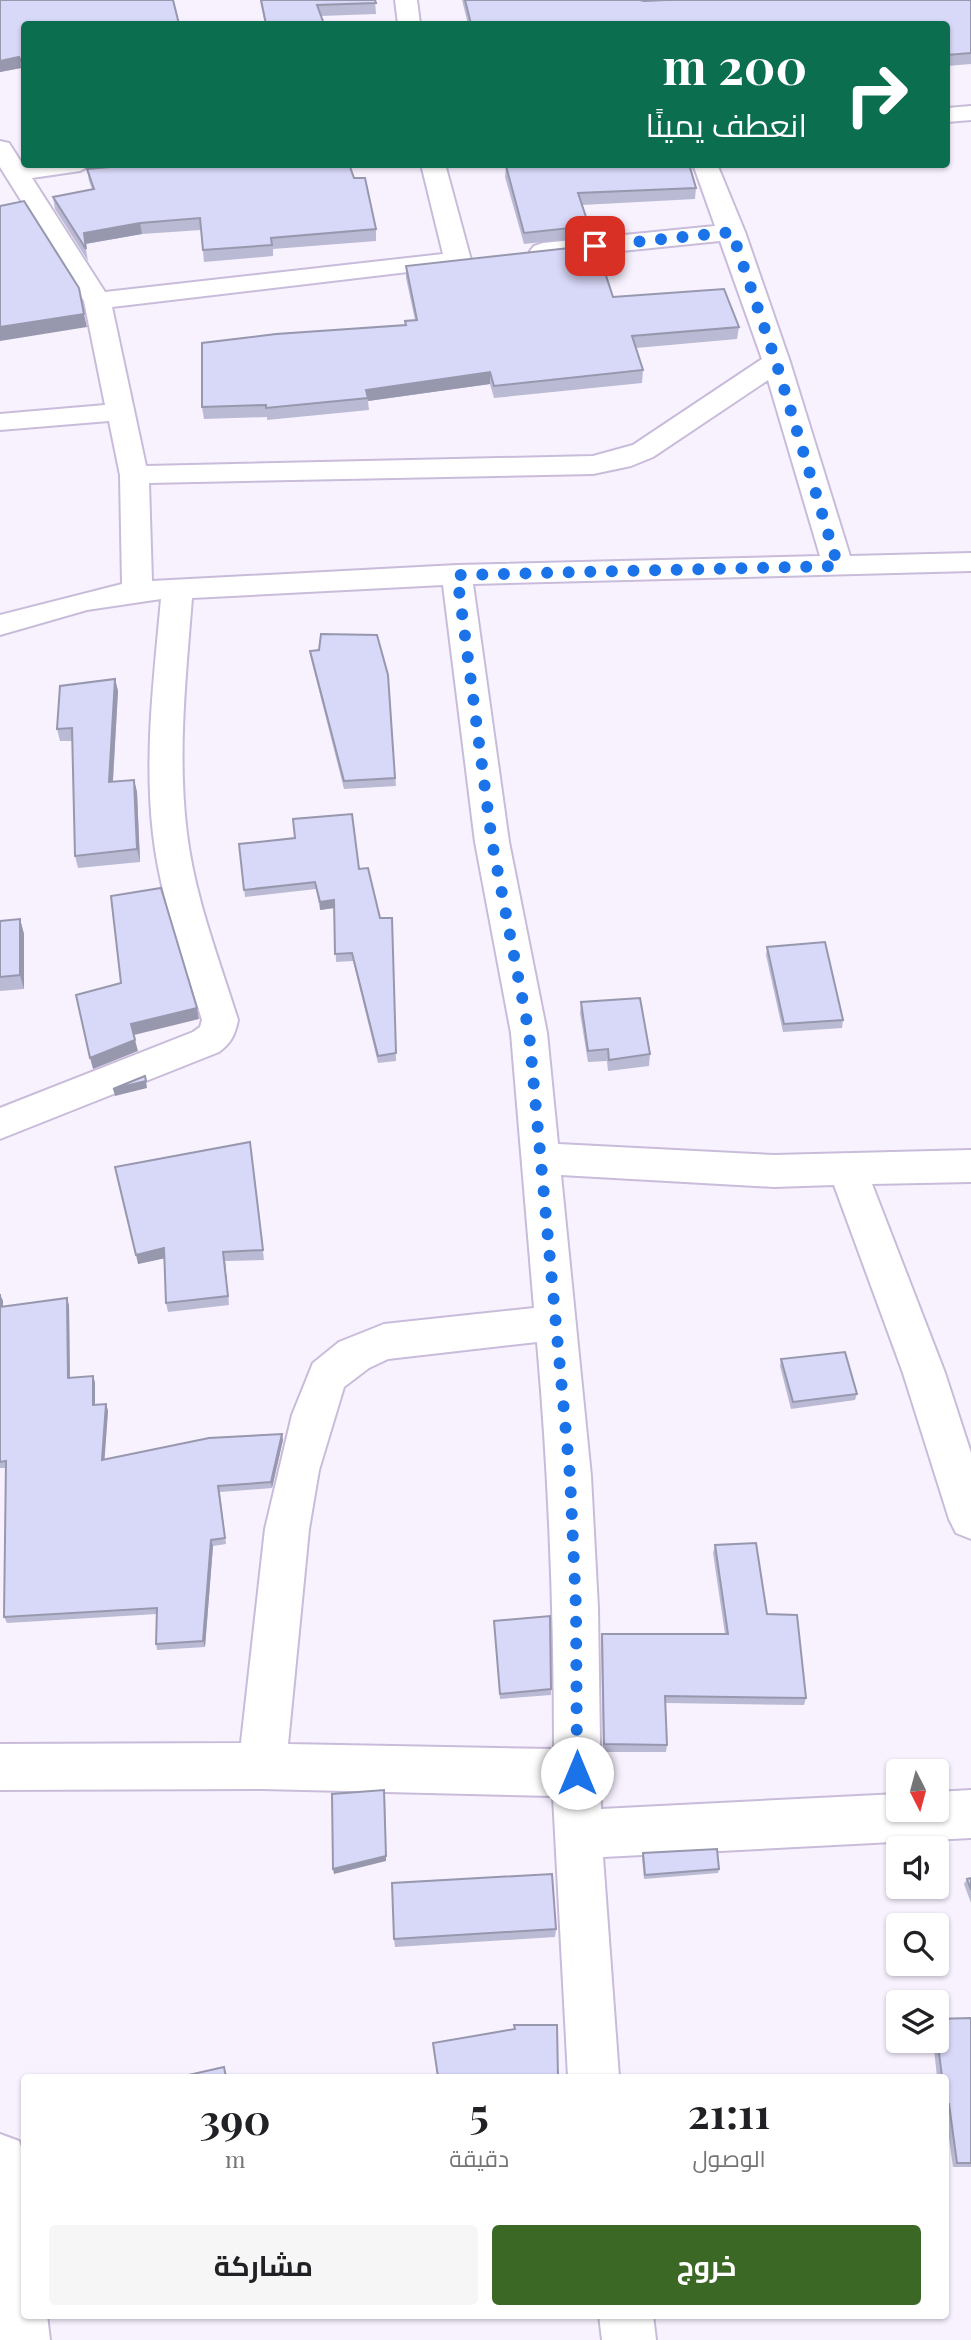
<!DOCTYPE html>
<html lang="ar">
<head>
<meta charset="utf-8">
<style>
	:root { --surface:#fff; --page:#f6f6f6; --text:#202124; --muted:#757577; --accent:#3c6826 }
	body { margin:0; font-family:"Playfair Display",Cairo,serif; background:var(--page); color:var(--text); direction:rtl; height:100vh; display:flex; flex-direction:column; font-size:26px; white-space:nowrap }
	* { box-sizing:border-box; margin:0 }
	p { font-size:23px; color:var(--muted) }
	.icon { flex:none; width:38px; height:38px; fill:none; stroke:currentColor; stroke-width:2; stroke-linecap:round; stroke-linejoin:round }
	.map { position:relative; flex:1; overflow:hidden; direction:ltr }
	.details { position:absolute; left:21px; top:2074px; width:928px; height:245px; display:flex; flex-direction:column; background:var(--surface); border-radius:7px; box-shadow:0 2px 5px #0004; direction:rtl }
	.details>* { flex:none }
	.top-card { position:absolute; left:21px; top:21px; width:929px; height:147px; border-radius:7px; box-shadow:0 2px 5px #0004; direction:rtl; background:#0b6e4f; color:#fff; overflow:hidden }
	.needle { width:46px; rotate:174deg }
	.controls { position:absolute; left:886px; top:1759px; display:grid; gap:14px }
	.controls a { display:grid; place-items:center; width:63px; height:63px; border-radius:7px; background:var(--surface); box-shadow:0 2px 5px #0004; font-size:35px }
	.pin { position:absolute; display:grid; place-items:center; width:60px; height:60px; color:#fff; margin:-30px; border-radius:14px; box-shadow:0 4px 10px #0006 }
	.me { position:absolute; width:77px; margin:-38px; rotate:0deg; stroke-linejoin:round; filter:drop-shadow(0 0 5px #0008) }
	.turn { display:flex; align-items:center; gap:24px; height:147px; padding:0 28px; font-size:32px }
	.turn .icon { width:91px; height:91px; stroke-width:2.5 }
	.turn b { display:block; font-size:49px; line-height:60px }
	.eta { display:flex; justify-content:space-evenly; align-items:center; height:119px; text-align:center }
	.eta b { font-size:42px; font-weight:700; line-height:49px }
	.button { display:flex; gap:14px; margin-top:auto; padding:14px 28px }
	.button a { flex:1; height:80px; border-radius:7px; background:var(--accent); color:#fff; font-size:28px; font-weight:700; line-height:80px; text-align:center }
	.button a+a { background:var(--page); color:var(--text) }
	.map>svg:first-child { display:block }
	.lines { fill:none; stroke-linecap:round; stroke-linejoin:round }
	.street-casing { stroke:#c9bcda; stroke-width:4 }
	.street { fill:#fff; fill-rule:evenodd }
	.wall { fill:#babad5 }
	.shaded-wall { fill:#9797ae }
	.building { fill:#d8d8f8; stroke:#9797ae; stroke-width:2 }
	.route { stroke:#1a73e8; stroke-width:12; stroke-dasharray:0 21.6 }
</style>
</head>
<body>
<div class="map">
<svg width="971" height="2340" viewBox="0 0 971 2340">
	<rect width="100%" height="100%" fill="#f8f2ff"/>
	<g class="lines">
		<g class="street-casing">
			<path id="street" d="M395 0H417L420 24H398Z
				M971 106V120L947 122V108Z
				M0 141 9 143 23 165 92 164 80 171 32 178 105 292 443 254 421 164H445L471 260 467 265 112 307 146 466 593 456 633 445 762 359 720 241 543 259 534 256 530 251 534 246 543 243 715 226 693 164H717L745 232 790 362 850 556 971 553V571L473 584 509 842 547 1033 558 1144 774 1155 971 1150V1182L872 1184 945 1373 971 1453V1539L956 1533 949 1519 903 1373 834 1185 774 1187 561 1175 591 1476 598 1608 601 1809 898 1794V1810H936V1792L971 1790V1838L603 1857 619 2077H568L553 1796 262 1789 0 1790V1744L241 1743 265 1529 292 1415 313 1363 339 1342 384 1324 534 1308 511 1033 475 842 443 585 192 598C186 676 177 755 187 834 195 898 219 959 238 1020 235 1035 231 1043 219 1052L0 1139V1108L193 1032 200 1027 202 1020C184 959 160 898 153 834 144 756 154 677 161 599L87 610 0 635V615L122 584 120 475 109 421 0 430V414L105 405 84 301 0 167ZM768 380 820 556 457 565 152 581 149 483 593 474 631 466 653 457ZM537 1342C549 1478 554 1613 554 1749L288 1744 309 1529 319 1470 344 1387 369 1368 388 1359Z
				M0 2134 19 2141 24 2156V2315H47L50 2340H0Z
				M599 2315H653L656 2340H602Z"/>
		</g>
		<use href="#street" class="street"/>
	</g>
	<path class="wall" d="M0 0 24 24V74L21 68 0 72Z
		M260 0H375L376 14 321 16 324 24H265Z
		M462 0H640L644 1 971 0V64L947 66V24H468Z
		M506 166 696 188 695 199 582 205 589 226 588 237 524 244 505 177Z
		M87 169 354 178 376 229V241L273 249V256L204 262 201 230 142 234 85 244 88 261 55 209 53 197 92 189 89 181Z
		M406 266 613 297 739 327 737 339 636 348 643 370 642 383 494 398 490 384 368 401 369 410 267 420V417L204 419 202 407 405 325V321L415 320 406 278Z
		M319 650 388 675 396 786 344 789 311 659 310 651Z
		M115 679 118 691 113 782 134 780 137 792 140 862 78 868 75 856 73 741H60L57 729Z
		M239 844 359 869 380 918H392L396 1061 378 1063 353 961 336 962 334 908 320 910 316 889 245 897Z
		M20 919 24 934V989L0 991V921Z
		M767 947 843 1020 842 1028 783 1032 766 955Z
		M581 1002 650 1054 649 1066 608 1071 607 1061 588 1062 580 1013Z
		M250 1142 264 1260 225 1261 229 1305 168 1312 166 1303 164 1258 138 1264Z
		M0 1294 3 1301V1307L69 1305 70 1377 95 1382V1405L106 1404 108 1411 104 1460 283 1440 272 1488 220 1492 226 1544 213 1546 205 1647 157 1650 156 1644 157 1614 7 1623 4 1617 6 1468H0Z
		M781 1359 857 1394 855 1400 791 1409 780 1366Z
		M715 1545 767 1614 806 1698 804 1705 665 1703 667 1745 666 1752H603L601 1642 602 1634H725L713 1553Z
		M494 1621 551 1689V1695L500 1699Z
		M643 1853 719 1869 718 1873 644 1879 642 1858Z
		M971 1878V1903L964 1884 967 1879Z
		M556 1929 555 1937 395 1947 394 1939Z
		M971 2018V2167H953L945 2109V2077H937L933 2040H936V2019Z"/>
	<path class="shaded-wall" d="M19 57 21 68 0 72V61Z
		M140 223 142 234 85 244 84 233Z
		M84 314 87 327 0 341V327Z
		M490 372V384L368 401 366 390Z
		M115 679 118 691 112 795 109 782Z
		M134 780 137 792 140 862 137 849Z
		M334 900V908L320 910V902Z
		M20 919 24 934V989L20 975Z
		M197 1008 199 1019 134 1035 131 1024Z
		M135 1040 138 1051 93 1069 90 1058Z
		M146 1081 147 1088 115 1096 113 1089Z
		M164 1248 166 1258 138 1264 136 1255Z
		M223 1252 225 1261 229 1305 228 1296Z
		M0 1294 3 1301V1314L0 1307Z
		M67 1298 69 1305 70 1384 68 1378Z
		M93 1376 95 1382V1412L93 1405Z
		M106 1404 108 1411 104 1467 102 1460Z
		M282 1434 283 1440 272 1488 271 1482Z
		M211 1540 213 1546 205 1647 203 1641Z
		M385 1796 386 1861 334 1874 333 1869Z"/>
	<path class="building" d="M0 0H173L179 24H24V68L19 57 0 61Z
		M261 0H375L376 3 317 5 324 24H266Z
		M465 0H640L644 1 667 0H971V53L947 55V24H699L698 22 634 24H471Z
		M145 164H349L354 178H365L376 229 271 238 272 245 203 250 200 218 140 223 84 233 86 249 53 197 94 189 87 169Z
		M521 164H689L696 188 578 193 589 226 524 233 506 166Z
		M24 201 79 288 84 314 0 327V206Z
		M596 245 613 297 724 289 739 327 632 336 643 370 494 386 490 372 366 390 368 398 266 408V405L202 407V343L276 334 406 325 405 321 417 320 406 266Z
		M321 634 377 635 388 675 395 778 344 781 310 651 319 650Z
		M115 679 109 782 134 780 137 849 75 856 72 728 57 729 60 686Z
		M352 814 359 869 368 868 380 918H392L396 1053 378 1056 352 953 335 954 334 900 320 902 315 882 244 890 239 844 295 838 293 819Z
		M161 888 197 1008 131 1024 135 1040 90 1058 76 995 121 983 111 896Z
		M20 919V975L0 977V921Z
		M825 942 843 1020 784 1024 767 947Z
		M640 998 650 1054 609 1060 608 1049 588 1051 581 1002Z
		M145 1076 146 1081 113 1089Z
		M250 1142 263 1250 223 1252 228 1296 166 1303 164 1248 136 1255 115 1167Z
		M0 1294V1307L67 1298 68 1378 93 1376V1405L106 1404 102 1460 209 1438 282 1434 271 1482 218 1486 225 1538 211 1540 203 1641 156 1644 157 1608 4 1617 6 1461 0 1462Z
		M845 1352 857 1394 793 1402 781 1359Z
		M756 1543 767 1614 797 1615 806 1698 665 1696 667 1745 604 1744 602 1634H728L715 1545Z
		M550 1616 551 1689 500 1694 494 1621Z
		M384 1790 386 1856 333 1869 332 1794Z
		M717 1849 719 1869 645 1875 643 1853Z
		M552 1874 556 1929 394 1939 392 1883Z
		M971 1878V1890L967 1879Z
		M971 2018V2163H957L949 2104H945V2077H942L936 2028V2019Z
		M514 2025H557L558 2077H438L433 2043 515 2029Z
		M224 2067 226 2077H184V2076Z"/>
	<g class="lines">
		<path class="route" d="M577 1773 576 1608 570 1476 529 1033 492 842 457 575 838 566 776 362 732 232 595 246"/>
	</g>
</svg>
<div class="controls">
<a><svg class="needle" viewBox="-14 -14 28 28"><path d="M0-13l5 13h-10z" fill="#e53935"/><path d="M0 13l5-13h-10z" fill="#757577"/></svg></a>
<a><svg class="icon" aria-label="sound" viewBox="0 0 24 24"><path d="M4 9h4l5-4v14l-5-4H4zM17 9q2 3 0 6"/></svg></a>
<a><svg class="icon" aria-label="search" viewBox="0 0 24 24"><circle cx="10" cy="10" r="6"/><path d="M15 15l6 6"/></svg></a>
<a><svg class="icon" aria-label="layers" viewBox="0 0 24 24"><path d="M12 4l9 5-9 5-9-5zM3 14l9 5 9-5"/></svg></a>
</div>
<div class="pin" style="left:595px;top:246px;background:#d93025"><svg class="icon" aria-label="arrive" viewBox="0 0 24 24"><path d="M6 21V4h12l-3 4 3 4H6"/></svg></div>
<svg class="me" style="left:577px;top:1773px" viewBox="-20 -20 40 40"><circle r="19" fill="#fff"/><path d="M0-13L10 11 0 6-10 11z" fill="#1a73e8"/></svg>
<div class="top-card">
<div class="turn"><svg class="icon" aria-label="right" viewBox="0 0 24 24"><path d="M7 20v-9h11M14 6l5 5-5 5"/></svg><div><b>200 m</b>انعطف يمينًا</div></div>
</div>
<section class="details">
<div class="eta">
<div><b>21:11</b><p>الوصول</p></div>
<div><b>5</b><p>دقيقة</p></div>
<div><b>390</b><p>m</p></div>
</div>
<div class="button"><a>خروج</a><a>مشاركة</a></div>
</section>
</div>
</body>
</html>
